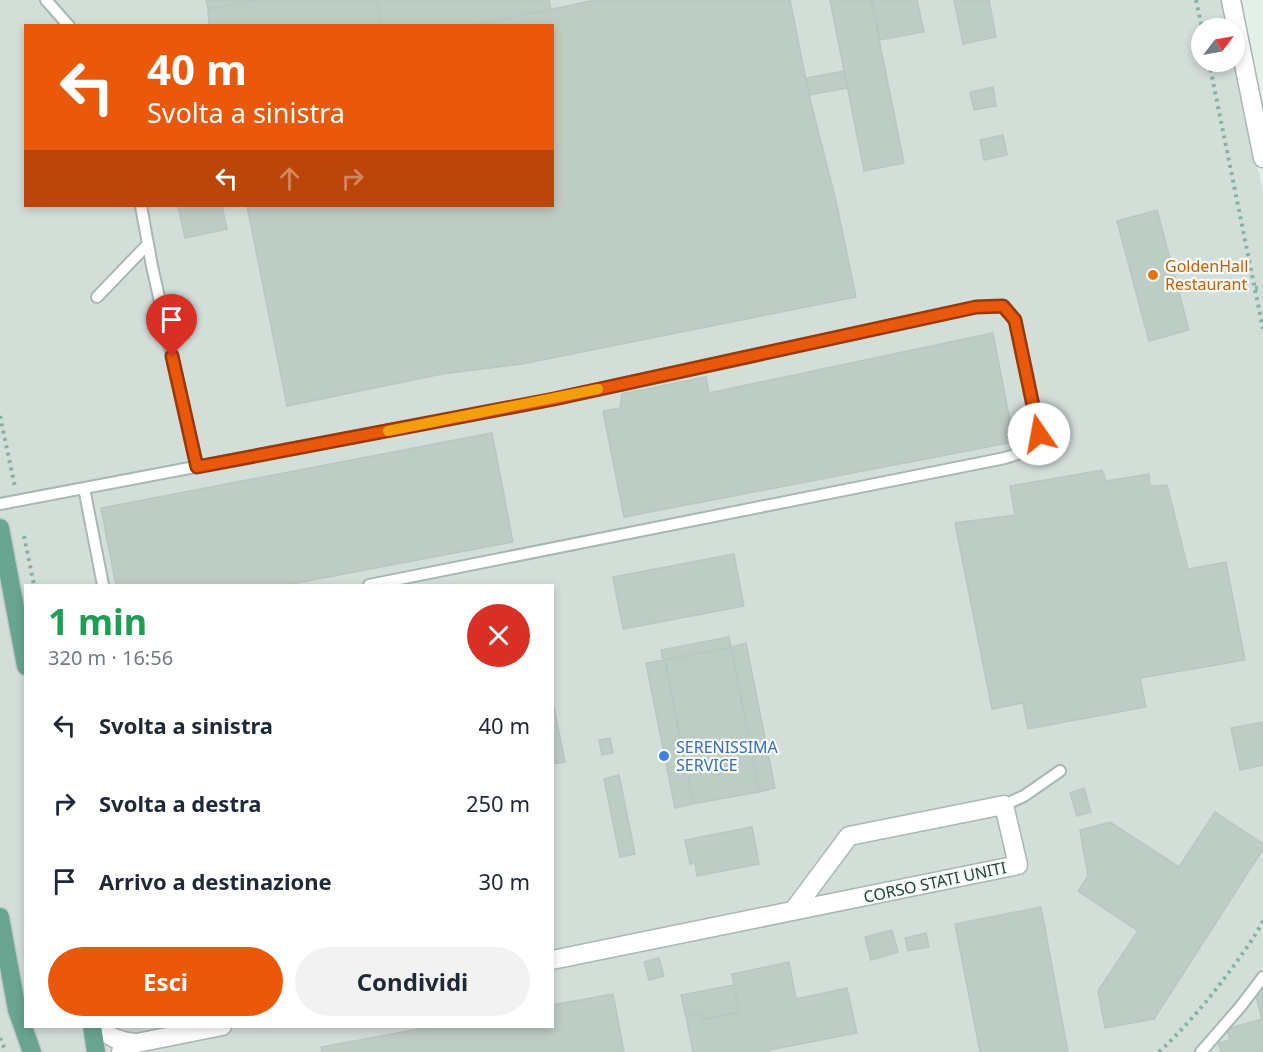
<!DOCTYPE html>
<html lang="it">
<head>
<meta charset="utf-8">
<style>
	:root { --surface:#fff; --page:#f2f2f3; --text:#1f2937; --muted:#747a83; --accent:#ea580c }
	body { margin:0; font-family:"Noto Sans",sans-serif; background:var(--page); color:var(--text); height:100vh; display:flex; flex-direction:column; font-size:22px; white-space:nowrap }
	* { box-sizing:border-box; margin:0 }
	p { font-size:20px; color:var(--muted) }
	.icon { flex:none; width:33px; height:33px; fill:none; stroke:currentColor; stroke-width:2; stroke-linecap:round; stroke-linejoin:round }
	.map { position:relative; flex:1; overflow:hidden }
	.side { position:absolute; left:24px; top:584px; width:530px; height:444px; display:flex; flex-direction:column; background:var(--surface); border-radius:0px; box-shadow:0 3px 9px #0003 }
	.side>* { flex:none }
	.banner { position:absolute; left:24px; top:24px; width:530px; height:183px; border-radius:0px; box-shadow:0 3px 9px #0003; background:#ea580c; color:#fff; overflow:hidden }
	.needle { width:39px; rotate:58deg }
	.tools { position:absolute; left:1191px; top:18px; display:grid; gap:12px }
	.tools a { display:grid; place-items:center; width:54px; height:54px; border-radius:50%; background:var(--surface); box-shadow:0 3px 9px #0003; font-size:30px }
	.pin { position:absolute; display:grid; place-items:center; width:51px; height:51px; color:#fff; margin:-62px -26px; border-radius:50% 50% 50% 0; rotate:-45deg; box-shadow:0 0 6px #0007 }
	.pin .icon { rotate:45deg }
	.me { position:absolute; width:66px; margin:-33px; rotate:348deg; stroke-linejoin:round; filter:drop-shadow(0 0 4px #0008) }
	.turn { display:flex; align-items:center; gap:21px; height:126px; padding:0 24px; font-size:27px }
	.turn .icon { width:78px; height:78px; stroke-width:2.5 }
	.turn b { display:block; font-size:42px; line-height:51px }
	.lanes { display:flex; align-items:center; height:57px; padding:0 24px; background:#0003; justify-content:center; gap:30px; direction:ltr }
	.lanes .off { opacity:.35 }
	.round { display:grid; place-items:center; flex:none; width:63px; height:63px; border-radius:32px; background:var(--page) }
	.head { display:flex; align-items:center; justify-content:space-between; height:102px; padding:0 24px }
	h1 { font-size:36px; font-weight:700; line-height:45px; color:#1e9e55 }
	.cta { display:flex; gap:12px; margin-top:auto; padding:12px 24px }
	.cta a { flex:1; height:69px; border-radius:36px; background:var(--accent); color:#fff; font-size:24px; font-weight:700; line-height:69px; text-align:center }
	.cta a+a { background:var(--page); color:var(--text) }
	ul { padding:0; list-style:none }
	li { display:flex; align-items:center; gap:18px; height:78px; padding:0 24px }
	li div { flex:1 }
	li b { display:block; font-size:22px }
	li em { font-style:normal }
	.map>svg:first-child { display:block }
	.built { fill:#d3ded9; fill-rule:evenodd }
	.building { fill:#bdccc5; stroke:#b7c8c0; stroke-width:1.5 }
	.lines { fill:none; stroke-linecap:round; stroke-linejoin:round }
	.service-casing { stroke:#a7b7b1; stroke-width:14 }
	.minor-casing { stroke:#a7b7b1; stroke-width:21 }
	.tertiary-casing { stroke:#a7b7b1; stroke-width:21 }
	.primary-casing { stroke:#c2cac7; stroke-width:21 }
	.path { stroke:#85b3a1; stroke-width:4; stroke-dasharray:3 4.5; stroke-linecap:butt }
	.service { stroke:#fff; stroke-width:10 }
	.minor { stroke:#fff; stroke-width:18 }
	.tertiary { stroke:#fff; stroke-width:18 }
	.primary { stroke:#69a591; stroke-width:18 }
	.route-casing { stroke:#983908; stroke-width:15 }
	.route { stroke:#ea580c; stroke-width:10 }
	.slow { stroke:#f59e0b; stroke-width:10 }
	.food-dot { fill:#e8710a; stroke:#f6fbf8; stroke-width:2 }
	.shop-dot { fill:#3f7fe0; stroke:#f6fbf8; stroke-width:2 }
	.labels { text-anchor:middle; stroke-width:4.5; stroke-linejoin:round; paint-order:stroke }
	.food-label { font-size:16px; fill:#c56008; stroke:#f6fbf8; text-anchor:start }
	.shop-label { font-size:16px; fill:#366cbe; stroke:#f6fbf8; text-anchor:start }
	.street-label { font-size:16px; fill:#244137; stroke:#f6fbf8 }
</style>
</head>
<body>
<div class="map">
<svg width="1263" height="1052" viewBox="0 0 1263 1052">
	<rect width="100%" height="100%" fill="#e5efea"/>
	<path class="built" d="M0 0H1223L1228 28H1202V62H1234L1235 58 1263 192V1052H0ZM26 26H552V206H26ZM26 585H552V1026H26Z"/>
	<path class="building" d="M206 0H253L208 9Z
		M253 0H376L382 26H209L208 9Z
		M378 0H549L551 9 469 26H382Z
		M596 0H790L809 95 836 201 856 297 522 364 442 374 287 406 247 206H552V26H469Z
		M830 0H871L904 163 864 171Z
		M871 0H917L924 32 880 40Z
		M954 0H989L996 37 963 44Z
		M844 71 848 88 809 95 806 78Z
		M993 87 996 106 974 110 970 92Z
		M1003 135 1007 155 984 160 980 140Z
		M178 206H222L227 229 185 238Z
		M1157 210 1189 330 1149 341 1117 221Z
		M993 333 1014 442 624 517 603 411 620 408 622 394 706 377 709 393Z
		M492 433 513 542 286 585H116L101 508Z
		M1102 470 1106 481 1149 474 1150 486 1167 485 1188 569 1226 562 1245 660 1140 678 1146 707 1028 729 1023 703 992 709 955 523 1015 515 1010 486Z
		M734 554 744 606 623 629 613 577Z
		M729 637 731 647 663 660 661 650Z
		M746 643 775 788 759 792 731 647Z
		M731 647 759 792 693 804 665 660Z
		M665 660 693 804 675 808 646 663Z
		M552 697 565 762 552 764Z
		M1263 722V765L1240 770 1231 728Z
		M610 738 613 753 602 755 599 740Z
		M619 775 635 854 620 857 604 779Z
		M1084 788 1091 812 1077 816 1070 793Z
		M1215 812 1263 844V849L1154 1019 1105 1028 1098 991 1138 931 1078 891 1088 876 1080 830 1110 822 1179 867Z
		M752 827 759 864 697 876 695 863 690 864 685 840Z
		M1041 907 1068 1052H980L955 924Z
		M892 930 898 952 871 960 865 937Z
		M926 933 929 947 908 951 905 938Z
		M659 958 664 976 649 980 644 962Z
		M789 962 796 999 847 988 857 1033 769 1050 770 1052H693L686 1017 700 1014 701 1020 739 1012 732 974Z
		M734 985 739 1012 701 1020 700 1014 686 1017 681 995Z
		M1263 990V1052H1221L1218 1043 1230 1040 1227 1029 1262 1019 1255 992Z
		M613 994 624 1052H322L321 1047 435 1026H552V1005Z"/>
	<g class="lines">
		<g class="service-casing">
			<path id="service" d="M46 0 69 26
				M141 206 152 266 197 467
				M97 297 148 244
				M84 488 103 585
				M0 504 553 399 976 307 1003 306 1015 320 1039 433 1027 451 1005 458 369 585
				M1004 805 1024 796 1060 771
				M1201 1052 1241 1006 1263 977"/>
		</g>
		<g class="minor-casing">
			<path id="minor" d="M552 960 1018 865 1004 805 849 836 793 911
				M98 1026C110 1038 120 1042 137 1043
				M121 1052 137 1043 222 1026"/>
		</g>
		<g class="tertiary-casing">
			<path id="tertiary" d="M1231 0 1263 158"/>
		</g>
		<g class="primary-casing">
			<path id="primary" d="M0 528 26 666
				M0 917 17 1010 32 1052
				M92 1026 96 1052"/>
		</g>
		<path class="path" d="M1196 0 1202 28
			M1209 62 1263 329
			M1255 288 1263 287
			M0 416 15 487
			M24 536 34 585
			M0 1038 6 1052
			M1159 1052C1189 1024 1214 993 1238 960 1247 947 1256 935 1263 921"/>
		<use href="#service" class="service"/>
		<use href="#minor" class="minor"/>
		<use href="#tertiary" class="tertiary"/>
		<use href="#primary" class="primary"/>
	</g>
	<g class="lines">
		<g class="route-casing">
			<path id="route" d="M172 356 197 467 554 399 976 307 1003 306 1015 320 1039 434"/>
		</g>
		<use href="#route" class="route"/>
		<path class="slow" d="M388 431 598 389"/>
	</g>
	<circle class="food-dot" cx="1153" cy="275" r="6"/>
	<circle class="shop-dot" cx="664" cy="756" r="6"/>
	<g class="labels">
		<g class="food-label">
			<text x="1165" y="272">GoldenHall<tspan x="1165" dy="18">Restaurant</tspan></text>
		</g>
		<g class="shop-label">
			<text x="676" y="753">SERENISSIMA<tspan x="676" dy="18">SERVICE</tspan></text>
		</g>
		<g class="street-label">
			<text transform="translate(935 882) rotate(-12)" y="6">CORSO STATI UNITI</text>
		</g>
	</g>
</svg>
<div class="tools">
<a><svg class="needle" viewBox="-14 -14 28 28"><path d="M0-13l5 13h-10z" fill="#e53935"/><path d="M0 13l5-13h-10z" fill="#747a83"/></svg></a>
</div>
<div class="pin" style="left:172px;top:356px;background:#d93025"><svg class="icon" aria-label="arrive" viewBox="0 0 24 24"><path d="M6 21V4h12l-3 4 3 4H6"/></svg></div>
<svg class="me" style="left:1039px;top:434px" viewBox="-20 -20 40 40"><circle r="19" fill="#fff"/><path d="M0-13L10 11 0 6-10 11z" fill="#ea580c"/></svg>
<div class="banner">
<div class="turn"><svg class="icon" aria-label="left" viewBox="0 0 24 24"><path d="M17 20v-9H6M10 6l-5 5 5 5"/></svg><div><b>40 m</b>Svolta a sinistra</div></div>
<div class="lanes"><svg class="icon" aria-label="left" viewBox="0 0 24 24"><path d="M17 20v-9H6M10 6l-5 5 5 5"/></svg><svg class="icon off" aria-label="ahead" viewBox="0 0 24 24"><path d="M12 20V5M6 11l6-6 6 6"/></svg><svg class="icon off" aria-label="right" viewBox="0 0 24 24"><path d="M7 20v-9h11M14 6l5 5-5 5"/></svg></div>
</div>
<section class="side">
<div class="head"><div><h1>1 min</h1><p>320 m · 16:56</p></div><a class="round" style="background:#d93025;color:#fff"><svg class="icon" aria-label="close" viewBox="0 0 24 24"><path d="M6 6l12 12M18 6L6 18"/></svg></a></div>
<ul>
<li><svg class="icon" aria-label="left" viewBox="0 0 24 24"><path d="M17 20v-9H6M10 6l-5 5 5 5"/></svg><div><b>Svolta a sinistra</b></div><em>40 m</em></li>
<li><svg class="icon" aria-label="right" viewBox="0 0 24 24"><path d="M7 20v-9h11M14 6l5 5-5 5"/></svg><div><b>Svolta a destra</b></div><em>250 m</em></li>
<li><svg class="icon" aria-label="arrive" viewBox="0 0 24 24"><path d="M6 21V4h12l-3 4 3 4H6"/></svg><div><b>Arrivo a destinazione</b></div><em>30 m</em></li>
</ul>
<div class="cta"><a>Esci</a><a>Condividi</a></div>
</section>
</div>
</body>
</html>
